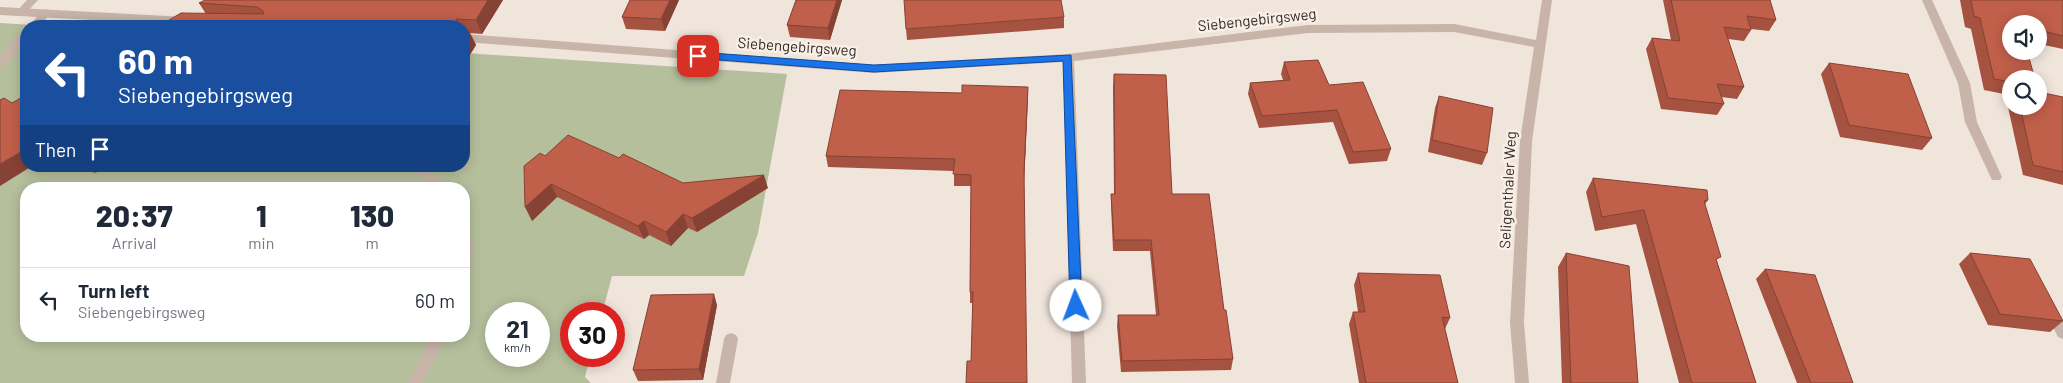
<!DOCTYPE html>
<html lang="en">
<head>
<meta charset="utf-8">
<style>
	:root { --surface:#fff; --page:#f2f2f3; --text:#1f2937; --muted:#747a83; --line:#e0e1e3 }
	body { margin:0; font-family:Barlow,sans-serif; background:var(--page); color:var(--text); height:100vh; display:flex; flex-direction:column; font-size:19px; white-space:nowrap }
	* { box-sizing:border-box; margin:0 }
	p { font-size:16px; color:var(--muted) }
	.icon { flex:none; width:28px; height:28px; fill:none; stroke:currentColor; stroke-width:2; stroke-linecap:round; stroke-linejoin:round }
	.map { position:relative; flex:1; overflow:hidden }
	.details { position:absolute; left:20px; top:182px; width:450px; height:160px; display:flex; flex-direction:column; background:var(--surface); border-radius:20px; box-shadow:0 2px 12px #0003 }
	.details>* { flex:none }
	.top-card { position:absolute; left:20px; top:20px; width:450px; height:152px; border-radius:20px; box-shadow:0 2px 12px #0003; background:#1a4fa0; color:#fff; overflow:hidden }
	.buttons { position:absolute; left:2002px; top:15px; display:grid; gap:10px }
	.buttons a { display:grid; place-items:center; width:45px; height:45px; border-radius:50%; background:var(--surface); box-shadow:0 2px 12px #0003; font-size:25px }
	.speed { position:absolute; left:485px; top:302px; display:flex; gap:10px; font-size:25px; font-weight:700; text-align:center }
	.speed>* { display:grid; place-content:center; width:65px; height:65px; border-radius:50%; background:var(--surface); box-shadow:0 2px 12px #0003; line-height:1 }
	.speed small { font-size:12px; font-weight:400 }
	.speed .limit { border:8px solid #d22; background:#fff; color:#111 }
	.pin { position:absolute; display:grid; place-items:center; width:42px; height:42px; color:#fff; margin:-21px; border-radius:10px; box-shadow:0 2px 8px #0006 }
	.me { position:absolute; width:55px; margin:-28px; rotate:358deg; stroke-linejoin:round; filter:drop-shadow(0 0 4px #0008) }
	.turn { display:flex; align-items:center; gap:18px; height:105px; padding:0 15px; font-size:22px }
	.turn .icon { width:65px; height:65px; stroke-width:2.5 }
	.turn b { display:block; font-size:35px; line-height:42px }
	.then { display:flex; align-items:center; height:48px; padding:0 15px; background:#0003; gap:10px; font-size:19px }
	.eta { display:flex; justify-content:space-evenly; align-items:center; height:85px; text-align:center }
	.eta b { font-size:30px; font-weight:800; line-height:35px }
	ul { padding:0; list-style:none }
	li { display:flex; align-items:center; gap:15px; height:65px; padding:0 15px; border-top:1px solid var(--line) }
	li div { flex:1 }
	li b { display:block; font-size:19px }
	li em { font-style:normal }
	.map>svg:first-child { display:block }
	.green { fill:#b5bf9c; fill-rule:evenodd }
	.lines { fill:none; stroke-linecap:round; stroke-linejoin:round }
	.lane { fill:#c8b4a8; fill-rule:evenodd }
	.street { fill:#c8b4a8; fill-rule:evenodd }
	.wall { fill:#a55240 }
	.shaded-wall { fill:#864234 }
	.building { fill:#c05f4a; stroke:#864234 }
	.route { fill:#1a73e8; stroke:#114b97 }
	.labels { text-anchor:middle; stroke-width:5; stroke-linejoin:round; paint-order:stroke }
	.street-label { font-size:15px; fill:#352b28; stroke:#f8efe7 }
</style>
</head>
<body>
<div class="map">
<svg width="2063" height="383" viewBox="0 0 2063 383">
	<rect width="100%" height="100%" fill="#f0e5db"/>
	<path class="green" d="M0 23 49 26H26V166H464V53L787 74 758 233 744 276H612L602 314H571V356H590L585 377 591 383H0ZM26 189H464V336H26ZM496 314H539V356H496Z"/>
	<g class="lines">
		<path class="lane" d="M27 0H38L25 14H17L16 12Z
			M46 9 51 13 40 26H29L42 11Z
			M26 31V42L4 66 0 67V56L22 32Z
			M411 166H425L447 189H433Z
			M464 230 469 231C474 243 474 258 469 270L464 271Z
			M731 333 736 335 738 339 730 383H716L724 339 726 335Z
			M432 336H446L422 383H408Z"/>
		<path class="street" d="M1542 0H1552L1532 141 1524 323 1529 383H1515L1510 323 1520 141 1534 47 1454 32 1308 33 1074 61 1086 383H1072L1063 62 874 73 464 42V34L874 65 1068 54 1308 25 1454 24 1536 40Z
			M1922 0H1932L1970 83 1977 122 2002 177 2000 180H1992L1965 122 1958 83Z
			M0 7 185 17 190 21 185 25 0 15Z
			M2059 319 2063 321V339L2058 337 2052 325 2054 321Z"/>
	</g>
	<path class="wall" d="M503 0 482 34 470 33 476 45 464 64V26H159L206 14 199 3Z
		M630 0H679L665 31 626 29 622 17Z
		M796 0H842L830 40 790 37 787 25Z
		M1663 0H1770L1776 20 1769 31 1751 29V30L1744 41 1728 39 1744 87 1737 99 1721 97 1724 104 1717 115 1661 109 1646 49 1652 38 1671 40Z
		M1960 0H2063V49L2039 44V24H2011V106H2039L2063 97V185L2023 175 2006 98 2009 95 1984 90 1971 29 1965 27Z
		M1064 17V28L907 40 906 29Z
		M1284 62 1329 85 1391 149 1387 161 1349 164 1333 122 1259 128 1248 94 1250 83 1283 80 1281 74Z
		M1829 63 1932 138 1922 150 1840 137 1821 74Z
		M1114 74 1172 194 1224 310 1233 359 1231 370 1121 372 1117 326 1118 315H1156L1150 251H1113L1111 205V194H1114L1113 86Z
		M1028 87 1024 182 971 361 973 303H970V292L971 186H954V171L828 167 826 156Z
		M1439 96 1487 153 1482 165 1428 152 1435 108Z
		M545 156 619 158 683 183 768 188 697 232 688 228 671 246 649 235 644 239 557 197 532 221Z
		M1593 178 1708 200 1705 204 1717 262 1756 383H1679L1636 224 1595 231 1586 192Z
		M1566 253 1638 383H1562L1558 267Z
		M1970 253 2063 320V321L2050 332 1988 325 1959 264Z
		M1765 269 1853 383H1797L1756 279Z
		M1358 273 1450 318 1445 329 1458 383H1359L1349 324 1353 312H1358L1354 285Z
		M717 305 703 380 638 381 633 370Z"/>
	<path class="shaded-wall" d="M488 0H503L482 34 476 20Z
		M670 0H679L665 31 661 19Z
		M837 0H842L830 40 828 28Z
		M456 19 460 26H456Z
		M469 31 476 45 464 64V40Z
		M1028 87V99L1024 183V172Z
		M26 149V166H32L0 186V164Z
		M88 166H118L94 173Z
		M764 175 768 188 697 232 692 218Z
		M551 184 557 197 532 221 525 207Z
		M683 214 688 228 671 246 666 232Z
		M644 221 649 235 644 239 638 226Z
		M714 294 717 305 703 380 699 369Z"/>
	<path class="building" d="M205 0H488L476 20 456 19V26H159L181 13 264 14 263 11 257 7 199 3Z
		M630 0H670L661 19 622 17Z
		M796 0H837L828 28 787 25Z
		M904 0H1061L1064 17 906 29Z
		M1671 0H1770L1776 20 1747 16 1751 30 1724 27 1744 87 1717 84 1724 104 1668 98 1652 38 1680 41Z
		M1971 0H2063V36L2039 30V24H2011V51H2027L2035 79H2011V82L1994 79 1980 18 1974 16Z
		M464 31H469L464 40Z
		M1318 60 1329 85 1363 82 1391 149 1353 152 1337 110 1262 116 1250 83 1290 80 1284 62Z
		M1829 63 1908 74 1932 138 1849 125Z
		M1114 74 1166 75 1172 194H1209L1224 310H1226L1233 359 1122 361 1118 315H1159L1151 240H1114L1111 194H1115Z
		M962 85 1028 87 1024 172 1027 383H966L967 361H971L973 292H970L971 175 953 174 955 159 826 156 840 90 962 93Z
		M2039 92 2063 97V172L2033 165 2020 106H2039Z
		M26 95V149L0 164V100L4 98 12 103Z
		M1439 96 1493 108 1487 153 1432 140Z
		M568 135 619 158 623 154 683 183 764 175 692 218 683 214 666 232 644 221 638 226 551 184 525 207 524 166 540 153 545 156Z
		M1593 178 1707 190 1708 200 1704 201 1721 257 1716 259 1756 383H1692L1644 210 1602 217Z
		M1566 253 1629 266 1638 383H1571Z
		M1970 253 2030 259 2063 321 2000 314Z
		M1765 269 1815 275 1853 383H1811Z
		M1358 273 1440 275 1450 318 1442 317 1458 383H1366L1353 312H1365Z
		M714 294 699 369 633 370 651 295Z"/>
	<path class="route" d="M698 52 874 65 1071 55 1082 306 1080 310H1072L1070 306 1063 61 874 72 694 58V53Z"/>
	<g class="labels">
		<g class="street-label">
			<text transform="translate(1257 20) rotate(-6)" y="5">Siebengebirgsweg</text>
			<text transform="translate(797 47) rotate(4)" y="5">Siebengebirgsweg</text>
			<text transform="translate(1508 190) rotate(-87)" y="5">Seligenthaler Weg</text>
		</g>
	</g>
</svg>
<div class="buttons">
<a><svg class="icon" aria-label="sound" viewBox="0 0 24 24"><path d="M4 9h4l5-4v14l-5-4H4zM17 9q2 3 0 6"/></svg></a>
<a><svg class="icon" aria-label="search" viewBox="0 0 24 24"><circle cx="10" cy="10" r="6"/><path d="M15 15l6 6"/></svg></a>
</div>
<div class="speed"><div>21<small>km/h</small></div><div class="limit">30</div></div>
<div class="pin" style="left:698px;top:56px;background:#d93025"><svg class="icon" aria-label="arrive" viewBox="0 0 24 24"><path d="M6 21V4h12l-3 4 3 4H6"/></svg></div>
<svg class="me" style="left:1076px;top:306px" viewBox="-20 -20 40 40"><circle r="19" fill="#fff"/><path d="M0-13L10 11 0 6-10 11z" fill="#1a73e8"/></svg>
<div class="top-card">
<div class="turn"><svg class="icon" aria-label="left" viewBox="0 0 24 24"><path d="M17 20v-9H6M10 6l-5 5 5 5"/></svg><div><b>60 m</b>Siebengebirgsweg</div></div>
<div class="then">Then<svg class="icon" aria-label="arrive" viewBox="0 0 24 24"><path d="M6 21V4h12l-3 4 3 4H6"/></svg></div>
</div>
<section class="details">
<div class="eta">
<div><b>20:37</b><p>Arrival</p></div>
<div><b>1</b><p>min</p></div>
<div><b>130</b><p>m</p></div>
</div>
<ul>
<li><svg class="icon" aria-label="left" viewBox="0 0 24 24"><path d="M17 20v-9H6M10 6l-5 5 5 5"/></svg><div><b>Turn left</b><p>Siebengebirgsweg</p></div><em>60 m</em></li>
</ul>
</section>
</div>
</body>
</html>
